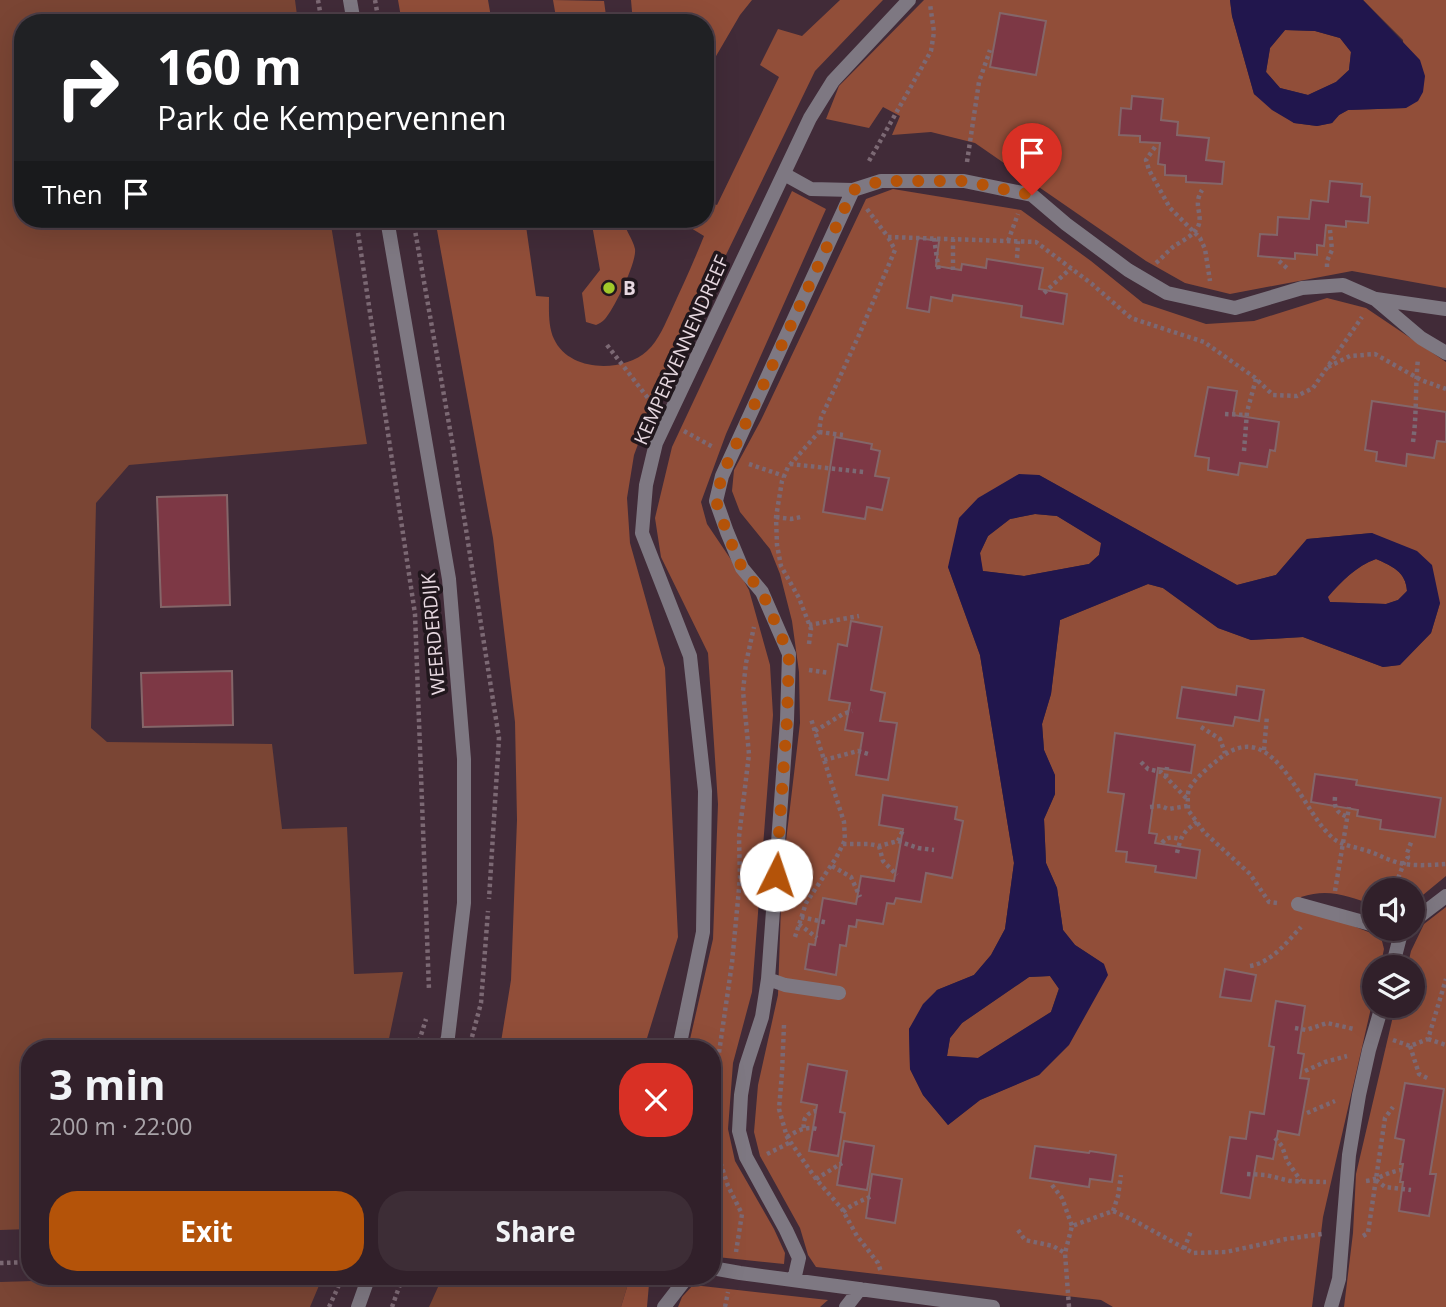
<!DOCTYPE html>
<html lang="en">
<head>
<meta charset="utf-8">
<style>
	:root { --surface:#31202a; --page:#3d2d36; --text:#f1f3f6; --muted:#a8a3a8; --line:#4c3e47; --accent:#b45309 }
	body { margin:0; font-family:"Open Sans",sans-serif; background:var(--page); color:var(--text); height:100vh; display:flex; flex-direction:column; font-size:26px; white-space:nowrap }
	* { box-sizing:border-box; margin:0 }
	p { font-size:23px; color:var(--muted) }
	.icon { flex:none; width:38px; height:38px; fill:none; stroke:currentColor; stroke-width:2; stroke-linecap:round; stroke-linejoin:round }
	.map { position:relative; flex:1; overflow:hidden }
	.sheet { position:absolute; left:21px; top:1040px; width:700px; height:245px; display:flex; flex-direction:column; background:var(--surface); border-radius:28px; box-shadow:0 7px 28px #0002,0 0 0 2px var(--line) }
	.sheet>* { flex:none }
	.hud { position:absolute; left:14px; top:14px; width:700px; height:214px; border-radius:28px; box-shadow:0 7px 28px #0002,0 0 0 2px var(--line); background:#202124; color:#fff; overflow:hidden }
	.buttons { position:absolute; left:1362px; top:878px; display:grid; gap:14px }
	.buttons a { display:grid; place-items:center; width:63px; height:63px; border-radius:50%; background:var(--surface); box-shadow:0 7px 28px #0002,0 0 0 2px var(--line); font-size:35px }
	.pin { position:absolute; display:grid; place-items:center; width:60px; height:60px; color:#fff; margin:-72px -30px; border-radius:50% 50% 50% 0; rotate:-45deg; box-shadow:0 0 7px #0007 }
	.pin .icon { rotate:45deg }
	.me { position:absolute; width:77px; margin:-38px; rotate:4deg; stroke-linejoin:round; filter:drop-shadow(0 0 5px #0008) }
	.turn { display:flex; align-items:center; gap:24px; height:147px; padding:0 28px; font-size:32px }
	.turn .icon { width:91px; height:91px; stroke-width:2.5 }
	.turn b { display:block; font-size:49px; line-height:60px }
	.then { display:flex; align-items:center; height:66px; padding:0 28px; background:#0003; gap:14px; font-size:26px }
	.round { display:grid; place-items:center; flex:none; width:74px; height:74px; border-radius:28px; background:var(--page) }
	.overview { display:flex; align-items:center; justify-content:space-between; height:119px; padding:0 28px }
	h1 { font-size:42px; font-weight:700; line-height:52px }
	.cta { display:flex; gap:14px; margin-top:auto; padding:14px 28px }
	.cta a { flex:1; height:80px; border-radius:28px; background:var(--accent); color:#fff; font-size:28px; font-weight:700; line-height:80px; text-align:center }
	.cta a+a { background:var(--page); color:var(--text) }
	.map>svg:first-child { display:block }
	.green { fill:#7a4534 }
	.forest { fill:#914e39; fill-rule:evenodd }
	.water { fill:#21164d; fill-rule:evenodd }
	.building { fill:#7d3845; stroke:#846669; stroke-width:2 }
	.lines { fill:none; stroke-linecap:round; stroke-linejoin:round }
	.path { stroke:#7c6974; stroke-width:4.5; stroke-dasharray:3.5 3.5; stroke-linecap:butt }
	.lane { stroke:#7e7882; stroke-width:14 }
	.street { stroke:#7e7882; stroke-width:14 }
	.route { stroke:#b45309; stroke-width:12; stroke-dasharray:0 21.6 }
	.poi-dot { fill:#a1c92a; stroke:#21171d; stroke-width:2.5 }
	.labels { text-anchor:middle; stroke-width:7; stroke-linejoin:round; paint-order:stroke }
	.poi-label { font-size:19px; font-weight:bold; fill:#e7d8e0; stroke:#21171d; text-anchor:start }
	.street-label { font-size:19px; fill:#e7d8e0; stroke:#21171d }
</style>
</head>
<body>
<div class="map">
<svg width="1446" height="1307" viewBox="0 0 1446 1307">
	<rect width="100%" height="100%" fill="#412b38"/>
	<path class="green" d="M0 0H295L298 23H23V219H330L367 444 129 465 96 503 91 728 107 742 272 744 282 829 347 827 354 974 403 972 387 1048H30V1229L0 1230Z
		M204 1276H323L310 1307H0V1282Z
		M443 1276H543L628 1284 621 1307H429Z"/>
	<path class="forest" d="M398 0H488L492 23H402Z
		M553 0 604 1 607 23H557Z
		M631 0H752L740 15 705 75V23H633Z
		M840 0H883L815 71 650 412 634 455 627 498 630 543 665 668 678 937 644 1048H568L547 1046 546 1048H500L511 980 517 820 515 722 493 538 435 219H525L536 296 549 297C549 311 548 326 554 339 569 372 623 373 647 351 659 340 665 324 672 309 683 285 694 261 704 236L681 222 683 219H705V201L717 205 779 77 760 65 778 29 802 36Z
		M924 0H1230L1232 16 1254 94 1294 123 1317 126 1332 123 1339 115 1348 110 1406 108 1403 40 1363 0H1446V288L1352 271 1230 294 1185 283 1146 261 975 143 931 132 892 135 900 116 883 107 869 128 826 119 839 86Z
		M1285 30 1315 31 1340 38 1351 52 1349 70 1336 82 1308 95 1280 88 1266 72 1270 48Z
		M893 189 1021 210 1091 261 1143 303 1206 324 1254 321 1327 298 1366 308 1446 362V876L1412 904V891H1374V905C1347 896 1329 888 1301 897L1303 906 1381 937 1384 949 1380 968H1374V995L1323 1217 1312 1307H1113L1101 1300 816 1267 808 1255 800 1228 760 1156 754 1132 758 1085 778 995 782 875 800 723 799 672 792 621 780 574 770 549 740 512 732 491 734 470 761 420 866 199ZM1039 475 1237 585 1276 575 1307 539 1372 533 1440 603 1431 633 1399 665 1383 667 1303 637 1251 640 1218 628 1163 588 1148 584 1060 620 1051 694 1042 724 1044 750 1055 776V794L1044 819 1046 863 1057 888 1063 930 1075 945 1104 964 1040 1074 980 1100 948 1125 923 1095 910 1069 909 1029 937 990 974 975 991 955 1005 929 1014 863 980 655 948 567Z
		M792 191 826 209 726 434 701 502 707 524 736 567 749 590 770 665 773 715 752 992 733 1063 728 1129 735 1161 774 1229 785 1253 784 1264 717 1257C711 1245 712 1239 718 1227L712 1204V1048H688L713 939 718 804 708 653 661 557 655 518 672 447Z
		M591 219H623C625 230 633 239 635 249 637 262 614 309 605 319 602 322 600 323 596 325L586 322 582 293 600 270Z
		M1035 514 1057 516 1102 543 1099 555 1089 564 1024 576 982 571 980 553 988 536 1010 519Z
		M1376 559C1392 566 1406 572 1407 591L1398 600 1386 604 1330 602 1327 597C1341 582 1356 566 1376 559Z
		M1446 907V1307H1344L1353 1233 1356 1174 1394 1012 1395 1006H1412V968H1407L1411 951 1424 924Z
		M1050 976 1059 988 1051 1012 978 1058 947 1056 950 1038 962 1023 1029 977Z
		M628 1284H649L647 1307H621Z
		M693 1285 828 1300 820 1307H678L682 1297Z"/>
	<path class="water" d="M1230 0H1363L1420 60 1425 76 1423 92 1418 101 1406 108 1348 110 1339 115 1332 123 1317 126 1294 123 1272 110 1254 94 1232 16ZM1285 30 1315 31 1340 38 1351 52 1349 70 1336 82 1308 95 1280 88 1266 72 1270 48Z
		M1019 474 1039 475 1237 585 1276 575 1307 539 1372 533 1417 551 1432 565 1440 603 1431 633 1400 665 1383 667 1303 637 1251 640 1218 628 1163 588 1148 584 1060 620 1051 694 1042 724 1044 750 1055 775V794L1044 819 1046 863 1057 888 1063 930 1075 945 1104 964 1108 975 1069 1045 1039 1075 980 1100 948 1125 923 1095 910 1069 909 1029 923 1004 937 990 974 975 991 955 1005 929 1014 863 980 655 948 567 959 518 978 498ZM1035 514 1057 516 1101 543 1099 555 1089 564 1024 576 983 571 980 553 988 536 1010 519ZM1376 559C1392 566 1406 572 1407 591L1398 600 1386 604 1330 602 1328 597C1341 582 1356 566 1376 559ZM1050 976 1059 989 1051 1012 978 1058 947 1056 950 1038 962 1023 1029 977Z"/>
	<path class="building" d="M1000 13 1046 21 1036 75 990 67Z
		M1132 96 1163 99 1161 120 1178 122 1177 135 1209 138 1206 160 1224 162 1222 184 1186 182V176L1165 175V165L1158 164 1160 143 1140 142V136L1119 135 1121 108 1131 109Z
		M1330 181 1362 184 1361 196 1370 197 1368 223 1346 221V227L1326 225 1324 246 1317 245V255L1295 253V259L1258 256 1260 234 1277 235 1278 217 1309 219 1311 200 1328 202Z
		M918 238 939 241 936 266 961 270 962 264 986 268 987 259 1043 268 1039 289 1067 294 1063 324 1021 317 1022 306 953 295 952 301 931 297 929 312 907 308Z
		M1208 387 1237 391 1233 415 1279 422 1275 451 1270 450 1267 467 1240 463 1238 475 1208 470 1209 458 1195 456Z
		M1372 401 1446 412V442L1437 441 1434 458 1407 454 1406 466 1376 461 1377 452 1365 450Z
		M835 437 872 444 871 449 880 451 875 476 889 478 882 510 867 507 865 519 823 512Z
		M227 495 230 605 161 607 157 497Z
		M851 621 882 627 871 690 885 693 880 721 897 723 888 780 856 775 863 733 845 730 850 703 829 700 838 644 847 646Z
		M232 671 233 725 143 727 141 673Z
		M1237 686 1264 690 1259 721 1235 717 1233 726 1177 718 1182 687 1236 695Z
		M1115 733 1195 745 1191 773 1158 768 1149 833 1157 834 1155 843 1200 850 1196 878 1155 872 1156 866 1126 862 1127 852 1116 851 1124 794 1108 792Z
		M1315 774 1357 780 1356 785 1441 798 1435 837 1380 829 1381 820 1357 816 1358 810 1311 802Z
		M883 795 957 807 955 819 963 821 952 878 926 873 921 902 896 898 894 904 887 903 883 924 857 920 856 927 849 926 846 946 840 945 836 975 805 969 809 944 815 945 823 898 856 904 861 876 894 881 903 829 879 825Z
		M1225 969 1256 975 1251 1001 1220 997Z
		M1276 1001 1305 1006 1298 1053 1304 1054 1300 1078 1309 1079 1299 1135 1278 1131 1273 1159 1257 1156 1250 1198 1221 1193 1230 1137 1246 1139 1250 1112 1264 1114 1274 1047 1269 1046Z
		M808 1064 847 1071 840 1112 845 1113 838 1156 809 1151 817 1105 801 1102Z
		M1405 1083 1444 1089 1430 1174H1436L1429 1216 1399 1211 1403 1182H1400L1403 1164H1400L1404 1140 1395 1138Z
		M844 1141 874 1146 867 1190 837 1185Z
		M1035 1146 1089 1153 1090 1151 1116 1155 1112 1182 1090 1179 1089 1187 1030 1178Z
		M872 1174 902 1179 895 1223 866 1218Z"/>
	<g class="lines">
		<path class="path" d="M318 0 322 23
			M375 0 379 23
			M1155 147 1146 160 1149 170 1170 208 1200 238 1205 249 1210 281
			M869 161 931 51 934 32 930 4
			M967 162 979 82 990 50
			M867 209 888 237 1036 242 1092 284 1131 318 1204 342 1254 377 1273 395 1297 396 1313 388 1362 317
			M356 219 415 614 429 990
			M413 219 452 441 499 738 489 899
			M934 238 939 272
			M1008 241 1018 214
			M1017 258 1018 241
			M1279 261 1289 270
			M1156 263C1162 258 1167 252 1173 247 1181 241 1196 235 1199 224 1202 212 1193 205 1202 190
			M1327 267V261L1332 250 1330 230
			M953 270V239
			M1044 293 1071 268
			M607 345 651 402
			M1328 367 1350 356 1375 354 1421 380 1446 389
			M1225 414 1247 415
			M684 431 713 447
			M819 432 843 435
			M1413 442C1417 414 1415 386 1418 359
			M1244 451 1247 412 1256 379
			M749 464 784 476
			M790 464 864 472
			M776 517 791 519 801 517
			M809 625 859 616
			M809 644 811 629 799 598 781 566 777 545 776 517 782 481 788 467 819 432 821 418 859 335 895 250 888 237
			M809 670 829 673
			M1201 727 1220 739 1225 753
			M815 731 843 714 852 711
			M1264 750 1267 716
			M824 760 858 751 868 754
			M1141 762 1148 769 1161 772 1188 800
			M1166 777 1167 767
			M1335 797C1334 809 1337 813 1348 817
			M1150 807 1161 806 1168 809 1188 806
			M898 841 903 830
			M1162 843C1168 836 1172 837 1180 839
			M843 844H869L879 846 898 841 918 848 934 850
			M879 846 883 861 897 875
			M1177 853C1181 836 1183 832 1197 822
			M832 866 851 877 860 897
			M1335 891 1349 807
			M1393 891 1404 863 1408 857 1407 853 1412 840
			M1277 903 1269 902 1250 874 1204 832 1188 810C1188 804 1187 795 1189 789 1196 777 1209 767 1219 759 1277 711 1302 819 1337 841 1346 846 1359 848 1368 851 1377 854 1384 858 1393 861 1410 867 1429 865 1446 864
			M801 917 828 923
			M799 924 817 938
			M795 937 806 903 836 858 845 840 844 822 811 719
			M1250 966C1272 962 1286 943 1301 927
			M784 1025 782 1073 779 1109 787 1137 816 1179 842 1209 857 1236 878 1263 881 1272
			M1295 1028 1306 1030 1327 1023 1354 1029
			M472 1037 481 1003 488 911
			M1428 1039 1446 1045
			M1393 1040 1410 1046 1428 1039 1446 979
			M1410 1046 1419 1074 1429 1079
			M417 1048 426 1019
			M1305 1071 1325 1062 1347 1056
			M712 1101 732 963 740 878 739 837 749 754 743 691 746 663 754 627
			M1307 1113 1335 1101
			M712 1115 714 1143 728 1186 742 1214 736 1252
			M804 1128C802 1119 808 1112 816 1111
			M787 1137C797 1131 805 1126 817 1129
			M1275 1138 1282 1146 1287 1161 1301 1181
			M767 1154 791 1142
			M1247 1174 1266 1175 1290 1181 1326 1182
			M816 1179 842 1163
			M1376 1180 1385 1187 1411 1190
			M1366 1181C1380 1179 1387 1172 1401 1170
			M1052 1185 1062 1198 1072 1226
			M1113 1211 1118 1196 1121 1175
			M843 1212C852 1204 861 1201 872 1196
			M1018 1230 1025 1240 1053 1246 1065 1253
			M1363 1236 1368 1233 1385 1118 1393 1107
			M1184 1249 1191 1231
			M0 1263 30 1262
			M329 1307 343 1276
			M392 1307 403 1276
			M725 1307 728 1292
			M1069 1307 1065 1253 1072 1226 1113 1211 1135 1221 1193 1253 1226 1252 1286 1239 1322 1234"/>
		<path class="lane" d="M784 174 811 189 853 190
			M1376 299 1446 309
			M1298 904 1374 925
			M1412 922 1446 896
			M1392 968 1401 933 1404 929
			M768 979 785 985 839 993
			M679 1048 703 932 705 791 690 656 642 533 646 485 656 443 810 118 833 81 909 0
			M712 1268 740 1273 993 1307
			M794 1280 799 1258 786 1230 746 1157 739 1131 741 1095 746 1066 762 1017 768 979 787 720 789 654 762 592 742 568 727 532 716 501 722 476 853 190 881 181H964L1032 195 1066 224 1128 270 1167 293 1235 308 1302 288 1343 285 1375 299 1421 338 1446 353
			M664 1307 688 1276
			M846 1307 860 1289
			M1331 1307 1339 1279 1349 1155 1359 1095 1369 1050 1382 1006"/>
		<path class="street" d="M350 0 354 23
			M387 219 449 579 464 759V903L448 1037 445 1048
			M358 1307 369 1276"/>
	</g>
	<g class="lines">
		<path class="route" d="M776 875 787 720 789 654 762 592 742 568 727 533 716 501 722 475 853 190 881 181H964L1032 195"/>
	</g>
	<circle class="poi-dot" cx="609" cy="288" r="7"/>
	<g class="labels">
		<g class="poi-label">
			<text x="623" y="295">B</text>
		</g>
		<g class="street-label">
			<text transform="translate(681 350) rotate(-66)" y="7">KEMPERVENNENDREEF</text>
			<text transform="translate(433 634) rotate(-95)" y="7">WEERDERDIJK</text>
		</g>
	</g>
</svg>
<div class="buttons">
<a><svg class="icon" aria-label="sound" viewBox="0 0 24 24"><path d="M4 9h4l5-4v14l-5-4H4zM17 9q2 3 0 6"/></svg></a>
<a><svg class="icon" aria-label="layers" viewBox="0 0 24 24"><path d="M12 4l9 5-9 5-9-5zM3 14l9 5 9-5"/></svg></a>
</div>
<div class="pin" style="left:1032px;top:195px;background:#d93025"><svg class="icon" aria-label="arrive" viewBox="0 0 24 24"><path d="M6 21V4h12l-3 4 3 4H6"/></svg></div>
<svg class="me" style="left:776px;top:875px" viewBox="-20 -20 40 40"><circle r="19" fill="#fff"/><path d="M0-13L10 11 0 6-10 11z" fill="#b45309"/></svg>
<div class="hud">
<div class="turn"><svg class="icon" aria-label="right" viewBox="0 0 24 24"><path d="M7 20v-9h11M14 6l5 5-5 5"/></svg><div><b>160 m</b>Park de Kempervennen</div></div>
<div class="then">Then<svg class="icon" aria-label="arrive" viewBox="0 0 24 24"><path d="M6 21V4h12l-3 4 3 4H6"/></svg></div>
</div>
<section class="sheet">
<div class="overview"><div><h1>3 min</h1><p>200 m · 22:00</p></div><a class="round" style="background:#d93025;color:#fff"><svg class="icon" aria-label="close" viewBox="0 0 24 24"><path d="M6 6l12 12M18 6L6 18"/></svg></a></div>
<div class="cta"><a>Exit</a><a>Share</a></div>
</section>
</div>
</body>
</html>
